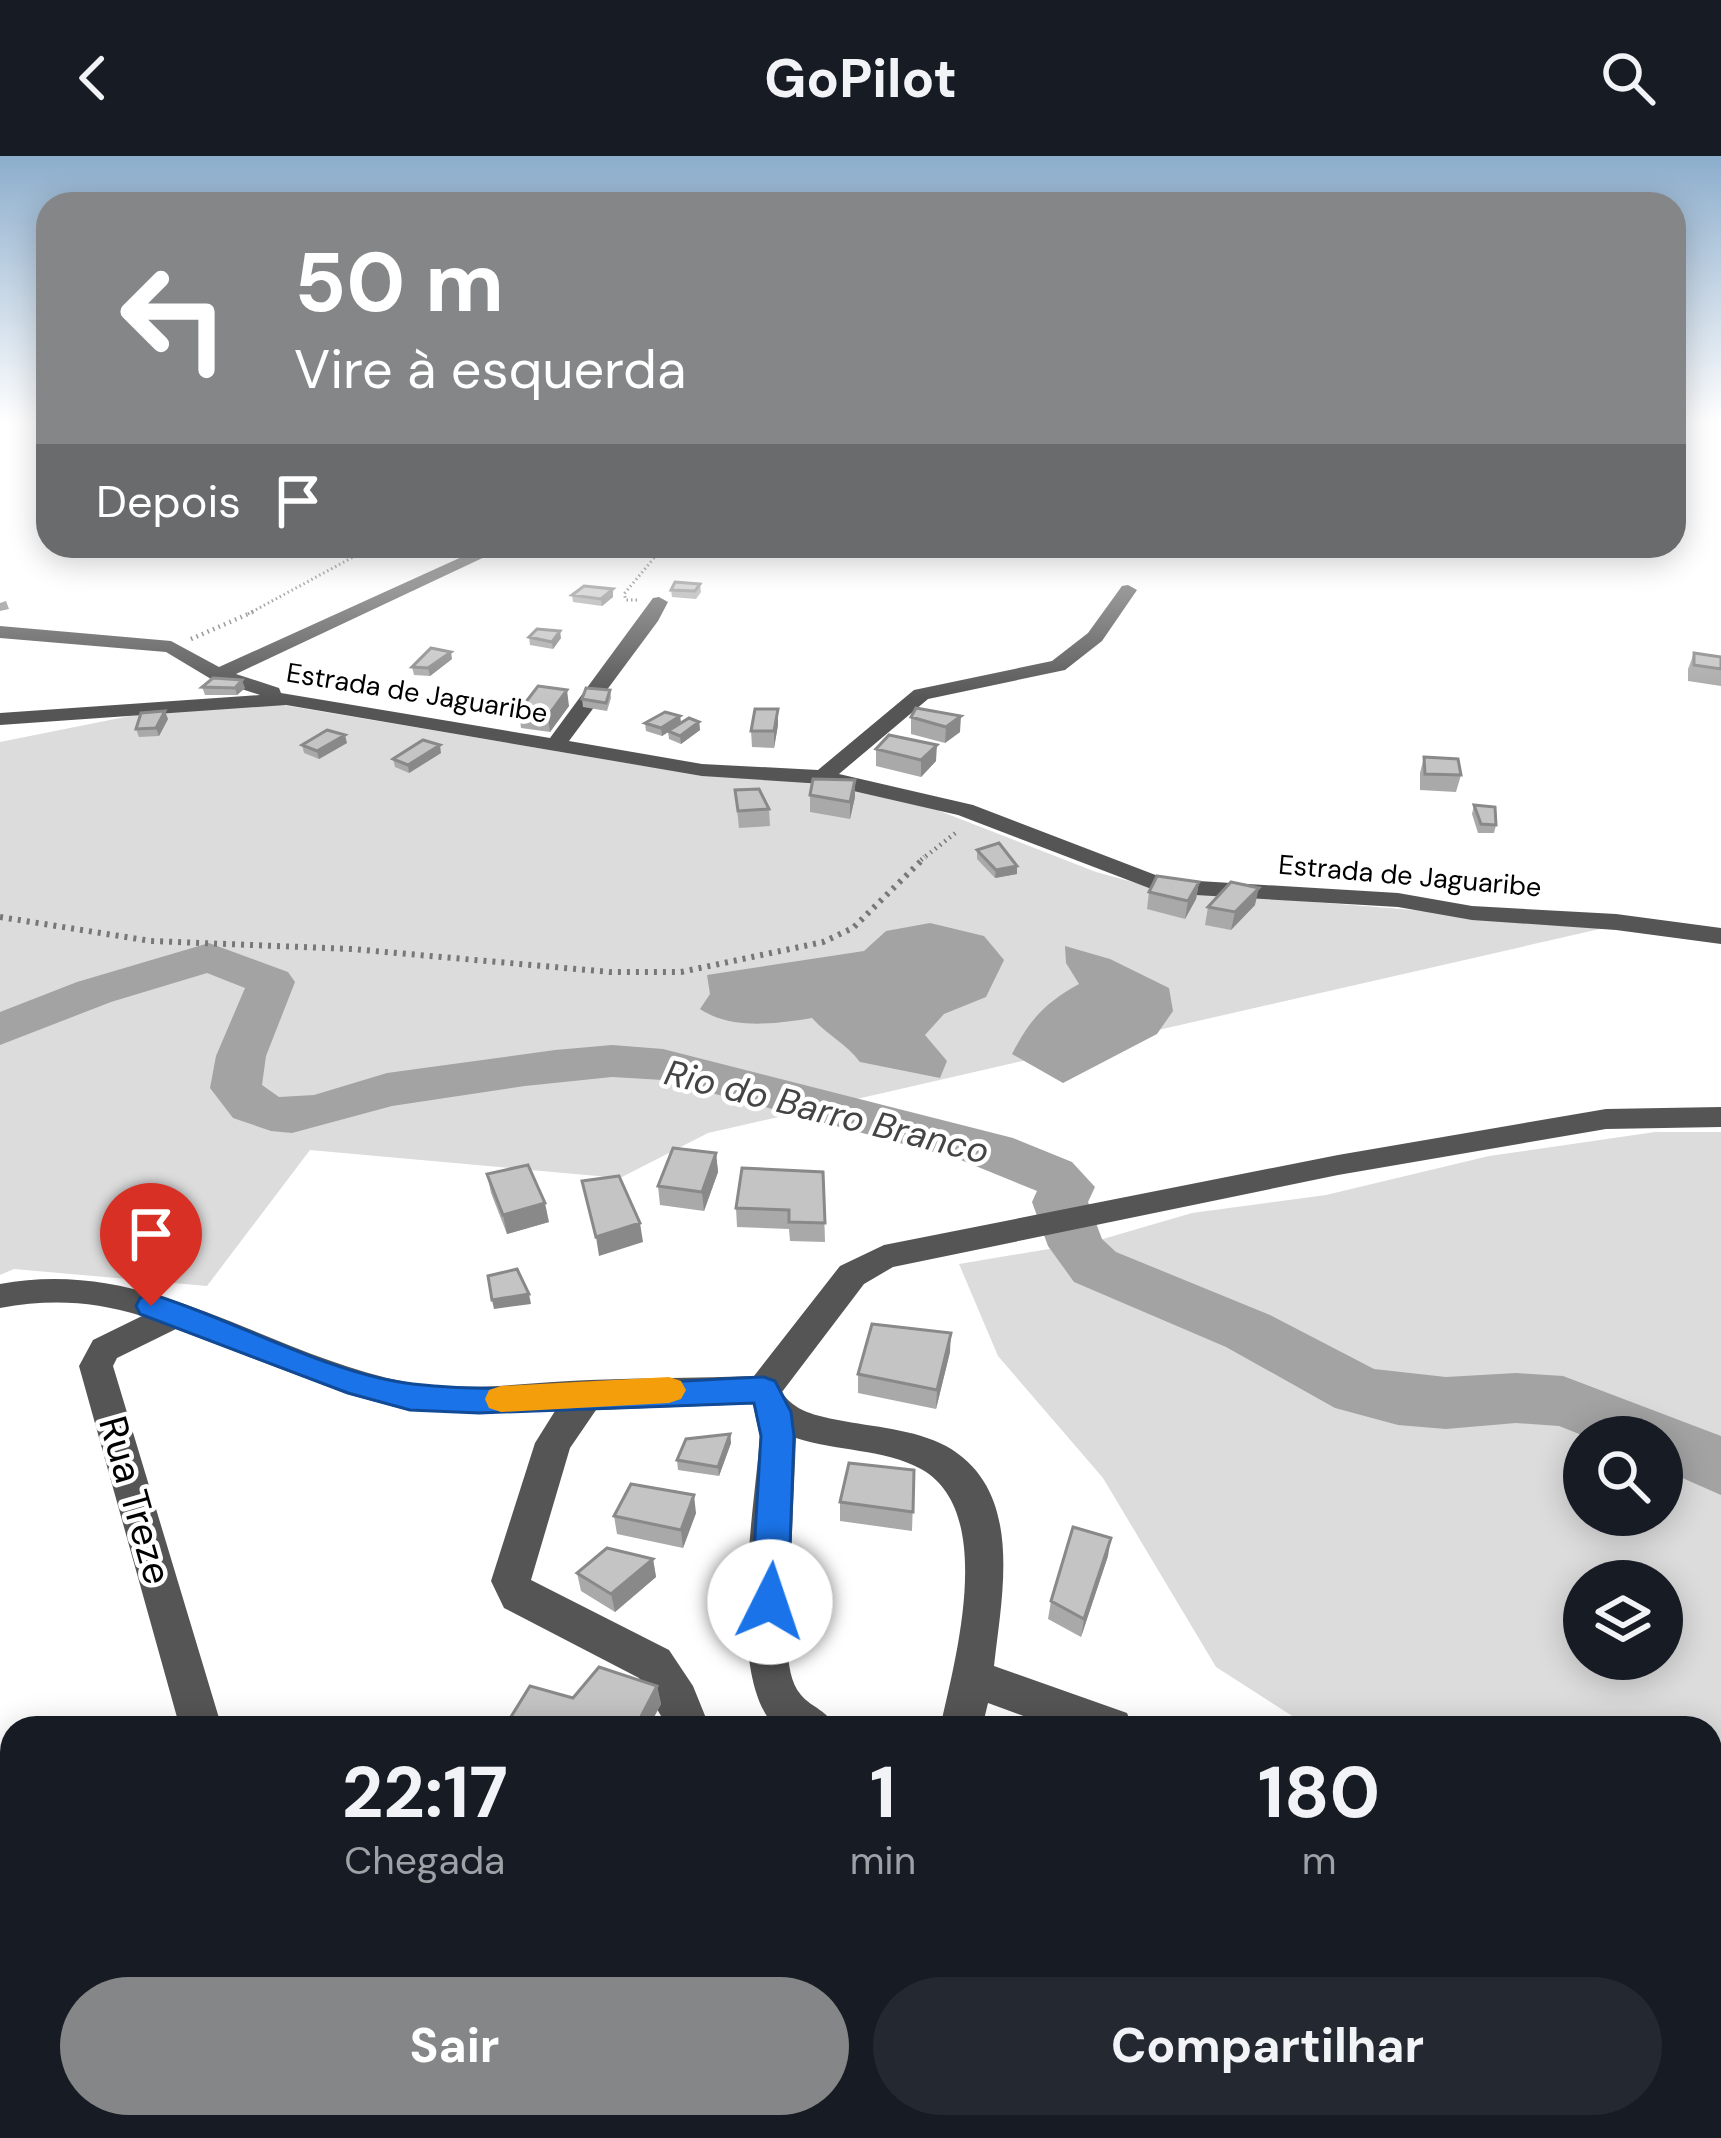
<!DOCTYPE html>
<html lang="pt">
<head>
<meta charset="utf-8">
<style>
	:root { --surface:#171b24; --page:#242831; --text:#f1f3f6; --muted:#9ea1a6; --accent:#858687 }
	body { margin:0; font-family:"DM Sans",sans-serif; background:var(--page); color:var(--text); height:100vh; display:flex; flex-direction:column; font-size:45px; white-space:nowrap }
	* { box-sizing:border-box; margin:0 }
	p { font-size:39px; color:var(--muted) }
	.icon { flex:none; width:66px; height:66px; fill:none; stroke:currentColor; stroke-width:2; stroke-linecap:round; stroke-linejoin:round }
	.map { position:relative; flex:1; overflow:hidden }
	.drawer { position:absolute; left:0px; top:1560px; width:1722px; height:423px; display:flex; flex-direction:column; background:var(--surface); border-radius:36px 36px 0 0; box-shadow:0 6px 30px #0003 }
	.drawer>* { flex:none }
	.banner { position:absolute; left:36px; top:36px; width:1650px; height:366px; border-radius:36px; box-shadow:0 6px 30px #0003; background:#858687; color:#fff; overflow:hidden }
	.controls { position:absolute; left:1563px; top:1260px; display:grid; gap:24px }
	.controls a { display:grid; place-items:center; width:120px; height:120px; border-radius:50%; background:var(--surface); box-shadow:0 6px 30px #0003; font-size:60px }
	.pin { position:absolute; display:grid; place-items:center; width:102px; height:102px; color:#fff; margin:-123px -51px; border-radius:50% 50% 50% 0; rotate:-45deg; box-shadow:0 0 12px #0007 }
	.pin .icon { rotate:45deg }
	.me { position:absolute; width:132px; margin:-66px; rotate:4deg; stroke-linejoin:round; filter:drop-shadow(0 0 9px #0008) }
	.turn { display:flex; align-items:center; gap:42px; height:252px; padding:0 60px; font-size:54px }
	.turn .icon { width:156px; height:156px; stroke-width:2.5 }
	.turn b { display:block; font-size:84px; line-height:102px }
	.then { display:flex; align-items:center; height:114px; padding:0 60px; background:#0003; gap:24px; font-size:45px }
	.eta { display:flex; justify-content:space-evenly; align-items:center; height:204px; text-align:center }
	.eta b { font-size:72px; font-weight:700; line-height:84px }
	.primary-button { display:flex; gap:24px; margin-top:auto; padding:24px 60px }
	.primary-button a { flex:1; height:138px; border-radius:72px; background:var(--accent); color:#fff; font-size:48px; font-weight:700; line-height:138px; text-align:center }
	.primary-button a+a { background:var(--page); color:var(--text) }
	header { display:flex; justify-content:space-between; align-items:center; height:156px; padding:0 60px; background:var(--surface); font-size:54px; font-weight:700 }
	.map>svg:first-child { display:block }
	.green { fill:#dcdcdc; fill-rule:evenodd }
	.water { fill:#a3a3a3 }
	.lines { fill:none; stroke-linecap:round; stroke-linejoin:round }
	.river { fill:#a3a3a3; fill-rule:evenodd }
	.path-far2 { stroke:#777; stroke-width:3; stroke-dasharray:1.5 3; stroke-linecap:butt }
	.path-far1 { stroke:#777; stroke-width:4.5; stroke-dasharray:1.5 4.5; stroke-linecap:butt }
	.path { stroke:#777; stroke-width:6; stroke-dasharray:3 6; stroke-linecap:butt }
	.minor { fill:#555; fill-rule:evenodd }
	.wall { fill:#a9a9a9 }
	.shaded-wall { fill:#898989 }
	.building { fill:#c4c4c4; stroke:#898989; stroke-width:3 }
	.route { fill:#1a73e8; stroke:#114b97; stroke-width:3 }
	.slow { fill:#f59e0b }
	.labels { text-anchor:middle; stroke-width:9; stroke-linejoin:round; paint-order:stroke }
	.far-street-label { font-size:27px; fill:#000; stroke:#fff }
	.water-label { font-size:36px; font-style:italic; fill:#444; stroke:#fff }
	.near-street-label { font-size:39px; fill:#000; stroke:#fff }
</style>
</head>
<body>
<header><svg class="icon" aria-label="back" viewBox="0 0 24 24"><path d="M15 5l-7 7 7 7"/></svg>GoPilot<svg class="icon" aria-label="search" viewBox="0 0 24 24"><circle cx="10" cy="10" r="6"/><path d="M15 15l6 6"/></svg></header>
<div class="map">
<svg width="1721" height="1982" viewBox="0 0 1721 1982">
	<rect width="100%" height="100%" fill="#fff"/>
	<path class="green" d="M271 547 644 610 815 624 914 645 1096 716 1162 734 1613 770 708 977 620 1022 310 994 207 1130 14 1113 0 1119V586L140 558Z
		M1655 976H1721V1657L1710 1655V1572H1311L1216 1511 1103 1322 998 1200 959 1108 1096 1085 1192 1057 1326 1039 1489 1000ZM1584 1281H1662V1359H1584ZM1584 1425H1662V1503H1584Z"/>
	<path class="water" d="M930 767 984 780 1004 804 986 841 944 858 925 879 947 905 940 922 860 906C846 887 828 880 812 862 776 868 731 874 700 853L710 838 707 819 864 795 886 775Z
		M1065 790 1110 803 1169 832 1173 855 1157 878 1063 927 1012 898C1030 863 1045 847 1079 828L1066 807Z"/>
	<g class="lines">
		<path class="river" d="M209 787 288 816 295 826 266 900 262 929 279 941 314 939 387 917 555 894 612 889 663 893 1013 982 1072 1006 1095 1031 1088 1046 1102 1083 1116 1096 1270 1159 1374 1213 1446 1221 1516 1217 1563 1220 1721 1280V1339L1662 1313V1281H1587L1559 1270 1516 1267 1446 1273 1398 1269 1335 1252 1226 1191 1074 1126 1048 1090 1032 1046 1037 1035 956 1002 663 924 612 921 525 930 392 950 292 977 271 975 233 962 210 932 216 900 245 832 207 817 111 846 0 889V856L77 826Z"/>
		<path class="path-far2" d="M637 444H626L624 438 664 390
			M248 458 355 400"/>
		<path class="path-far1" d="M191 483 255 455
			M921 704 958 675"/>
		<path class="path" d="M0 761 151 785 352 793 610 816H681L823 786 853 772 925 701"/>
		<path class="minor" d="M486 390H508L236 518 279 532 281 537 550 582 653 442 659 441 668 446 658 465 569 585 702 608 818 614 914 534 1052 505 1088 477 1122 430 1128 429 1137 434 1102 485 1065 514 928 543 839 618 973 649 1166 723 1398 737 1472 750 1616 758 1721 772V788L1616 774 1472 764 1398 751 1162 737 958 659 823 628 702 620 286 549 0 569V557L260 539 211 523 166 496 0 482V470L171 485 219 511Z
			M1721 951V971L1606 973 1338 1019 893 1111 864 1128 782 1236C793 1255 817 1260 838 1264 873 1271 914 1273 946 1290 1025 1334 1002 1437 994 1510L1127 1557 1133 1572H1056L988 1547 982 1572H940C955 1504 997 1355 921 1313 885 1293 835 1295 796 1282L787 1492C789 1508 790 1526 801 1539 813 1553 827 1553 835 1572H776C724 1519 755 1353 760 1280L753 1248 596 1254 570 1292 531 1424 669 1494 693 1530 710 1572H668L639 1522 504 1452 491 1425 535 1287 555 1255H410L347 1238 176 1173 117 1202 113 1210 222 1572H180L79 1210 93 1184 142 1160C92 1145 51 1143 0 1152V1128C151 1100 264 1198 406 1226 465 1237 530 1226 589 1224 644 1222 699 1222 754 1220L840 1110 884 1089 1338 999 1606 953Z
			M1715 1790 1721 1792V1982H1692V1971H1710V1792Z
			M289 1971H341L345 1982H293Z
			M772 1971H830L825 1982H767Z
			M1256 1971H1308L1305 1982H1253Z"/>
	</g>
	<path class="wall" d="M700 428 701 436 696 443 672 441 671 434Z
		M572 439 613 441 602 450 573 446Z
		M529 481 561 482 553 493 530 489Z
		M1694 497 1721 501V530L1688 525V513Z
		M452 503 430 520 414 519 412 511Z
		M202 531 245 532 237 539H205Z
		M610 534 611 542 607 555 583 551 582 543Z
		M569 550 550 576 521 572 519 555Z
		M680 560 681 567 699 566 700 574 681 588 669 583 668 576 662 580 646 575 645 567Z
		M911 561 960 576 945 587 911 578Z
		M168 563 159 580 139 581 136 573Z
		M778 569 774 592 752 591 751 575Z
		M347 587 319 603 304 597 302 589Z
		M876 593 936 605 921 621 876 610Z
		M441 597 409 617 395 611 393 603Z
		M1424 601 1461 619 1456 636 1420 634V617Z
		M855 624V641L850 663 810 656V639Z
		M735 634 769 653 770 670 739 672Z
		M1474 649 1496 669 1494 677H1478L1472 658Z
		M977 694 1017 710V718L995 722 977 703Z
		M1199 726 1196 743 1185 763 1147 753 1149 736Z
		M1255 749 1231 774 1205 769 1208 751Z
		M716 997 718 1016 704 1055 660 1049 658 1030Z
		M823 1016 825 1086 790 1085 789 1073 737 1071 736 1052Z
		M487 1018 549 1066 507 1078 491 1037Z
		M950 1196 936 1253 858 1237V1218Z
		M730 1278 731 1287 719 1320 678 1314 677 1304Z
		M914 1314 912 1375 840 1365V1346Z
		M696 1357 683 1392 617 1378 614 1360Z
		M1108 1400 1081 1481 1048 1463 1051 1445Z
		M653 1403 656 1421 615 1456 581 1435 577 1417Z
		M657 1530 661 1548 648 1572H504L573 1542Z"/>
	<path class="shaded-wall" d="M613 433V441L602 450 601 443Z
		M6 445 9 453 0 455V447Z
		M560 475 561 482 553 493 552 486Z
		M451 496 452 503 430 520 428 512Z
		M242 524 245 532 237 539 235 532Z
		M567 534 569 550 550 576 548 560Z
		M778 553V569L774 592V575Z
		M165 555 168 563 159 580 156 572Z
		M680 560 681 568 662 580 661 572Z
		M961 560 960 576 945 587 946 571Z
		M699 566 700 574 681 588 680 580Z
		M345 579 347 587 319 603 317 595Z
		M440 589 441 597 409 617 408 609Z
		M937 589 936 605 921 621V604Z
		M855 624V641L850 663V646Z
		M1017 710V718L995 722 996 714Z
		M1199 726 1196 743 1185 763 1188 745Z
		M1259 732 1255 749 1231 774 1235 756Z
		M716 997 718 1016 704 1055 702 1036Z
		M545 1047 549 1066 507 1078 503 1059Z
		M640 1067 643 1086 599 1100 596 1081Z
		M529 1138 531 1148 494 1153 492 1144Z
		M951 1177 950 1196 936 1253 937 1234Z
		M730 1278 731 1287 719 1320 718 1311Z
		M694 1339 696 1357 683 1392 681 1374Z
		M1111 1382 1108 1400 1081 1481 1084 1463Z
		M653 1403 656 1421 615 1456 611 1438Z
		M657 1530 661 1548 648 1572H635Z"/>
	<path class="building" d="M675 426 700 428 695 435 671 434Z
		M584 430 613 433 601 443 572 439Z
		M537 473 560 475 552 486 529 481Z
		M431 492 451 496 428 512 412 511Z
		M1694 497 1721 501V513L1694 509Z
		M213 522 242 524 235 532 202 531Z
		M538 530 567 534 548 560 519 555Z
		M586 532 610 534 606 547 582 543Z
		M916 552 961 560 946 571 911 561Z
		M755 553H778L774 575H751Z
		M165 555 156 572 136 573 141 557Z
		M665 556 680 560 661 572 645 567Z
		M689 562 699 566 680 580 668 575Z
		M327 574 345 579 317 595 302 589Z
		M889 579 937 589 921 604 876 593Z
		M423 584 440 589 408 609 393 603Z
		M1424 601 1458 603 1461 619 1425 618Z
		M813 623 855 624 850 646 810 639Z
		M759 633 769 653 738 655 735 634Z
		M1474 649 1495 651 1496 669 1481 668Z
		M999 687 1017 710 996 714 977 694Z
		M1157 720 1199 726 1188 745 1149 736Z
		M1231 726 1259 732 1235 756 1208 751Z
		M673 992 716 997 702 1036 658 1030Z
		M528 1009 545 1047 503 1059 487 1018Z
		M742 1012 823 1016 825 1067 789 1066V1054L736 1052Z
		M619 1020 640 1067 596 1081 582 1025Z
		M517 1113 529 1138 492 1144 488 1120Z
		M872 1168 951 1177 937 1234 858 1218Z
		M730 1278 718 1311 677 1304 686 1283Z
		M849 1307 914 1314 913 1356 840 1346Z
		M631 1328 694 1339 681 1374 614 1360Z
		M1073 1371 1111 1382 1084 1463 1051 1445Z
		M607 1392 653 1403 611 1438 577 1417Z
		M599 1511 657 1530 635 1572H618L577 1562 570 1572H504L530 1530 573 1542Z
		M399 1971H521L523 1982H402Z
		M539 1971H628L633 1982H543Z"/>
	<linearGradient id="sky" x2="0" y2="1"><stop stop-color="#8cadcc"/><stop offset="0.49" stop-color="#fff"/><stop offset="1" stop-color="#fff" stop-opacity="0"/></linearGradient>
	<rect width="1721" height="545" fill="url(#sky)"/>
	<path class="route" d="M151 1138C233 1163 330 1219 413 1228 520 1240 654 1225 764 1221L775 1225 791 1256 794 1280 788 1446 782 1458 770 1463 757 1458 751 1446 761 1280 754 1247 479 1257 410 1254 348 1237 140 1158 136 1150 140 1142Z"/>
	<path class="slow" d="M669 1221 681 1225 686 1234 681 1243 669 1247 501 1256 489 1252 485 1243 489 1234 501 1230Z"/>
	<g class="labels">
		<g class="far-street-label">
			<text transform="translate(417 537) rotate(9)" y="9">Estrada de Jaguaribe</text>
			<text transform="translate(1410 720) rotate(5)" y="9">Estrada de Jaguaribe</text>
		</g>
		<g class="water-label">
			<text transform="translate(827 955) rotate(14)" y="13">Rio do Barro Branco</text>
		</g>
		<g class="near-street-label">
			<text transform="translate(136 1344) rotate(74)" y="14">Rua Treze</text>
		</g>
	</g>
</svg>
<div class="controls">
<a><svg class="icon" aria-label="search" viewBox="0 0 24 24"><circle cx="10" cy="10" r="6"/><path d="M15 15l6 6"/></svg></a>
<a><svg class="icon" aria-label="layers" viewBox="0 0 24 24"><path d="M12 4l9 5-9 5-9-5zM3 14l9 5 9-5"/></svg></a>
</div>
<div class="pin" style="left:151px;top:1150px;background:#d93025"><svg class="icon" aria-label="arrive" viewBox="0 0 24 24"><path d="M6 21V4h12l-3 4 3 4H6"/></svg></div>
<svg class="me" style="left:770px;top:1446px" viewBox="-20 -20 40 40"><circle r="19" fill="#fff"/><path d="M0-13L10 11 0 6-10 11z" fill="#1a73e8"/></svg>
<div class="banner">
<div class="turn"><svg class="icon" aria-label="left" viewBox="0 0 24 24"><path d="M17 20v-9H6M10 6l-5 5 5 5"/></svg><div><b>50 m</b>Vire à esquerda</div></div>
<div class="then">Depois<svg class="icon" aria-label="arrive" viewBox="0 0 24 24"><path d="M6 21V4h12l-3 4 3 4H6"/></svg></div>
</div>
<section class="drawer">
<div class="eta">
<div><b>22:17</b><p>Chegada</p></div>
<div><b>1</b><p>min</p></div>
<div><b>180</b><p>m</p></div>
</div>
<div class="primary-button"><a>Sair</a><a>Compartilhar</a></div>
</section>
</div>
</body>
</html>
